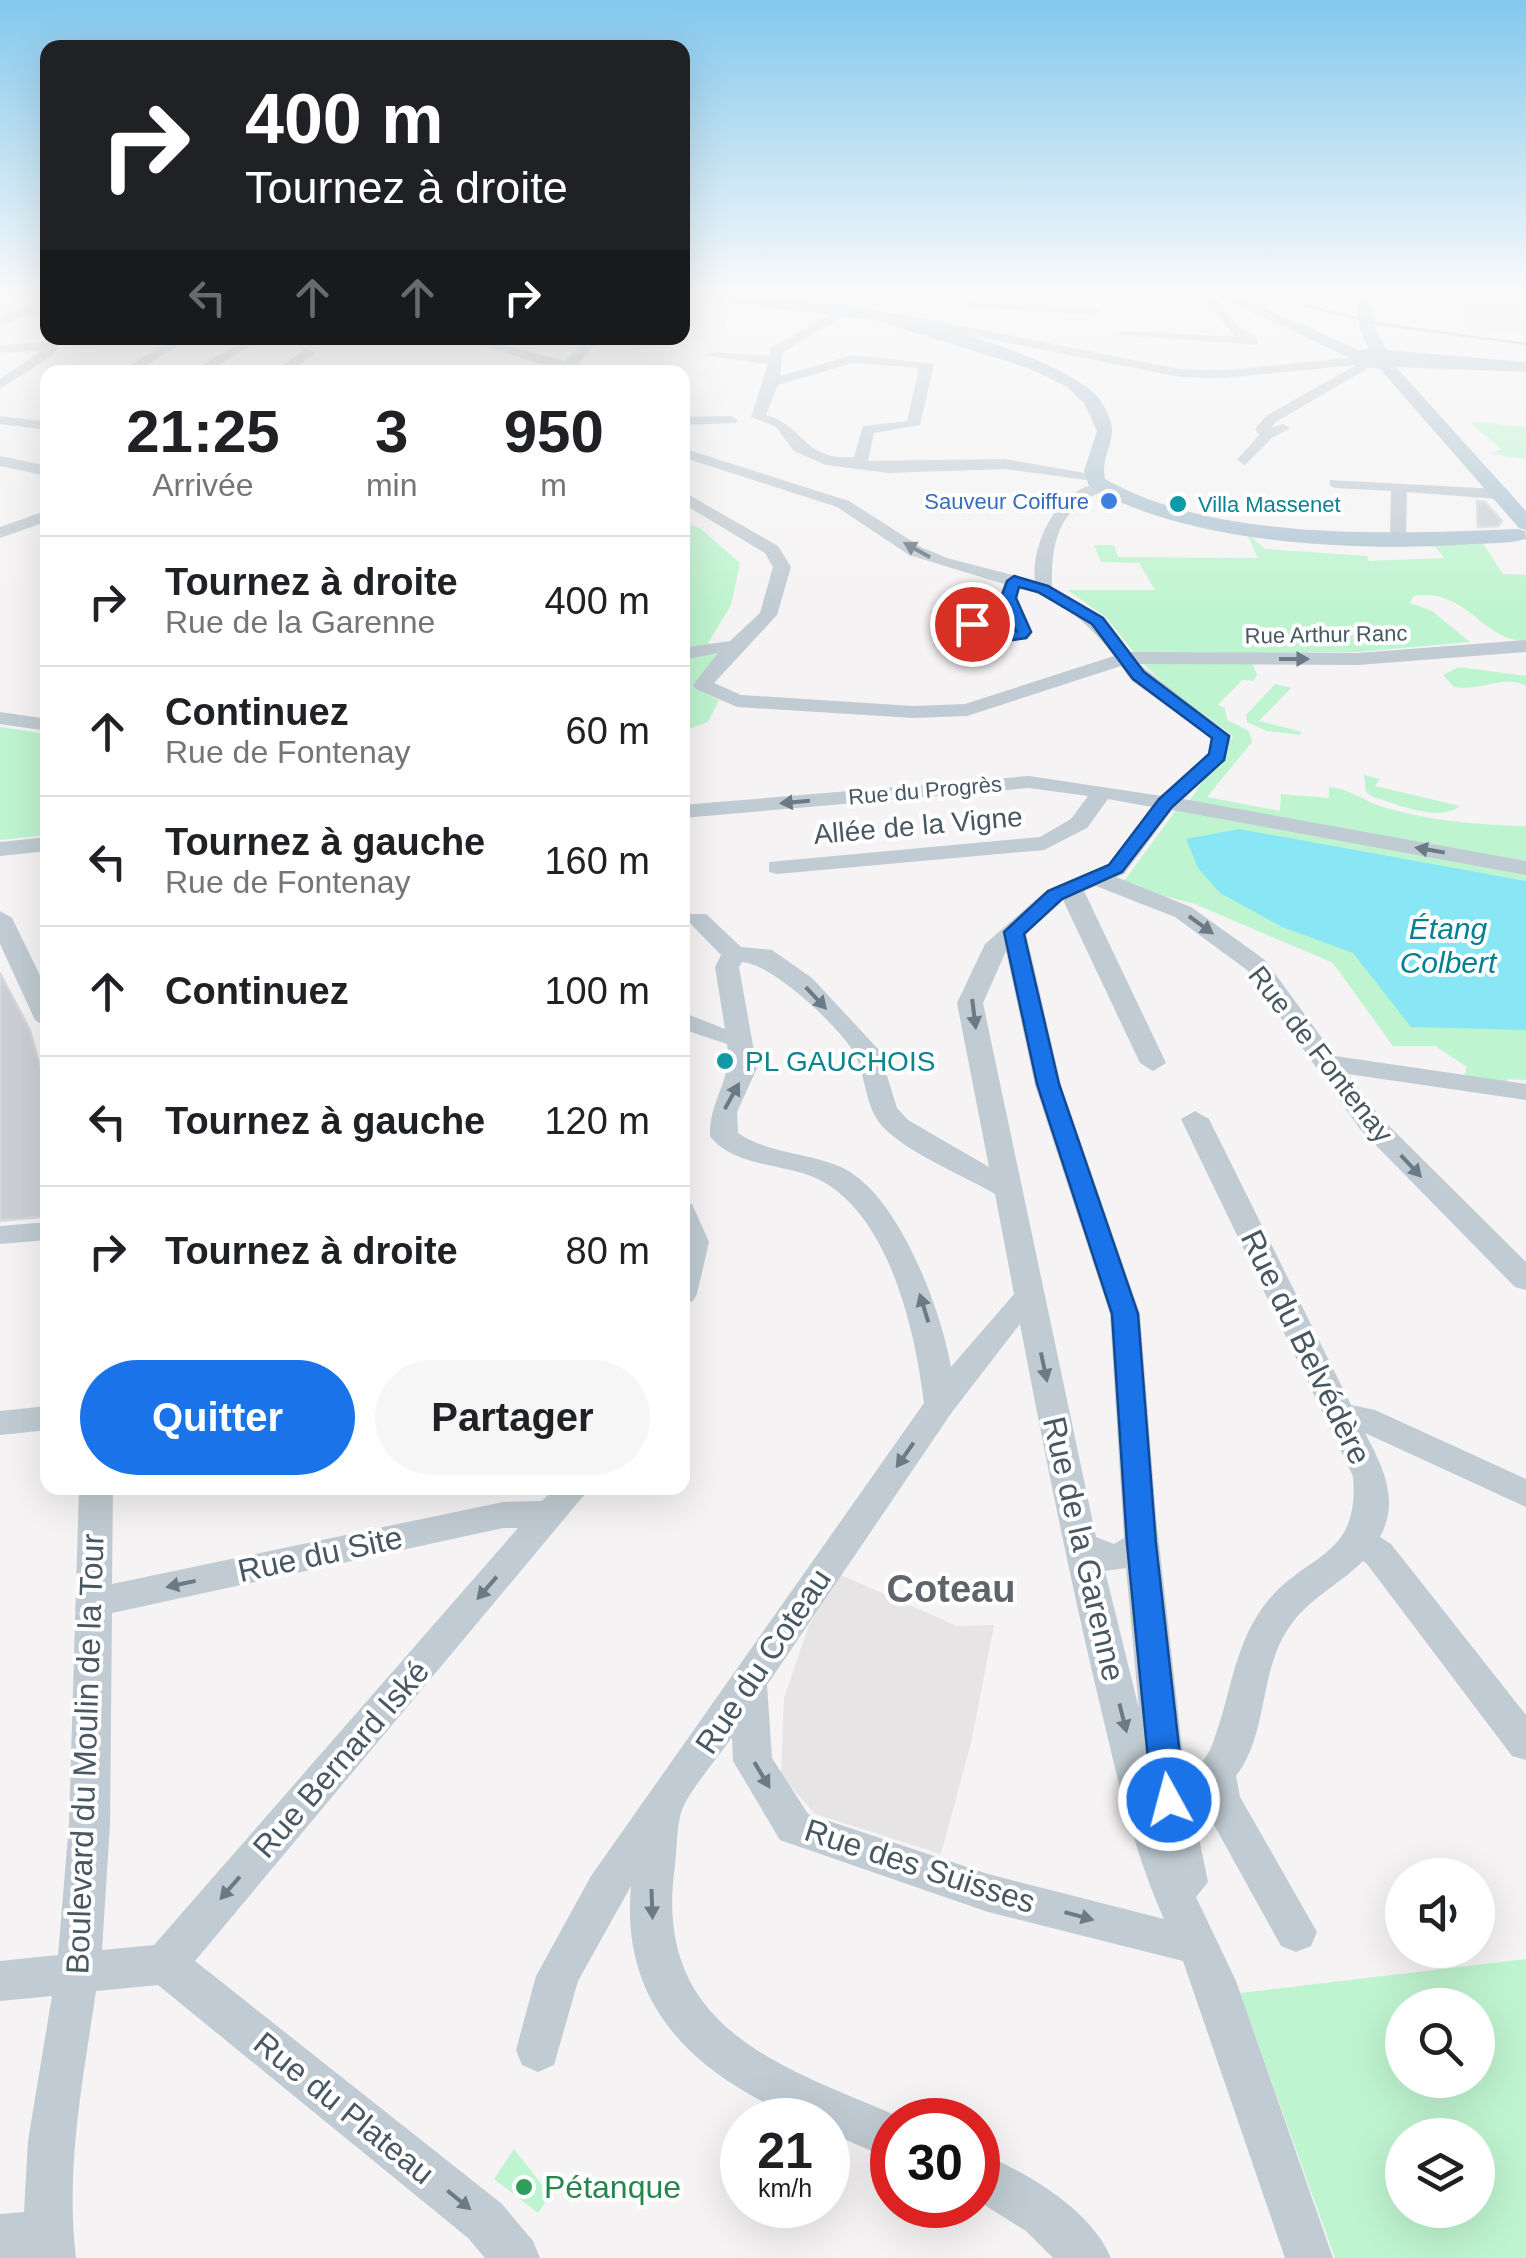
<!DOCTYPE html>
<html lang="fr">
<head>
<meta charset="utf-8">
<style>
	:root { --surface:#fff; --page:#f6f6f6; --text:#202124; --muted:#757577; --line:#e0e0e0; --accent:#1a73e8 }
	body { margin:0; font-family:Arial,sans-serif; background:var(--page); color:var(--text); height:100vh; display:flex; flex-direction:column; font-size:38px; white-space:nowrap }
	* { box-sizing:border-box; margin:0 }
	p { font-size:32px; color:var(--muted) }
	.icon { flex:none; width:55px; height:55px; fill:none; stroke:currentColor; stroke-width:2; stroke-linecap:round; stroke-linejoin:round }
	.map { position:relative; flex:1; overflow:hidden }
	.panel { position:absolute; left:40px; top:365px; width:650px; height:1130px; display:flex; flex-direction:column; background:var(--surface); border-radius:20px; box-shadow:0 10px 40px #0002 }
	.panel>* { flex:none }
	.top-card { position:absolute; left:40px; top:40px; width:650px; height:305px; border-radius:20px; box-shadow:0 10px 40px #0002; background:#202124; color:#fff; overflow:hidden }
	.fabs { position:absolute; left:1385px; top:1858px; display:grid; gap:20px }
	.fabs a { display:grid; place-items:center; width:110px; height:110px; border-radius:50%; background:var(--surface); box-shadow:0 10px 40px #0002; font-size:50px }
	.speed { position:absolute; left:720px; top:2098px; display:flex; gap:20px; font-size:50px; font-weight:700; text-align:center }
	.speed>* { display:grid; place-content:center; width:130px; height:130px; border-radius:50%; background:var(--surface); box-shadow:0 10px 40px #0002; line-height:1 }
	.speed small { font-size:25px; font-weight:400 }
	.speed .limit { border:15px solid #d22; background:#fff; color:#111 }
	.pin { position:absolute; display:grid; place-items:center; width:85px; height:85px; color:#fff; margin:-42px; border:5px solid #fff; border-radius:50%; box-shadow:0 2px 10px #0007 }
	.me { position:absolute; width:110px; margin:-55px; rotate:353deg; stroke-linejoin:round; filter:drop-shadow(0 0 8px #0008) }
	.turn { display:flex; align-items:center; gap:35px; height:210px; padding:0 40px; font-size:45px }
	.turn .icon { width:130px; height:130px; stroke-width:2.5 }
	.turn b { display:block; font-size:70px; line-height:85px }
	.lanes { display:flex; align-items:center; height:95px; padding:0 40px; background:#0003; justify-content:center; gap:50px; direction:ltr }
	.lanes .off { opacity:.35 }
	.eta { display:flex; justify-content:space-evenly; align-items:center; height:170px; text-align:center }
	.eta b { font-size:60px; font-weight:700; line-height:70px }
	.cta { display:flex; gap:20px; margin-top:auto; padding:20px 40px }
	.cta a { flex:1; height:115px; border-radius:60px; background:var(--accent); color:#fff; font-size:40px; font-weight:700; line-height:115px; text-align:center }
	.cta a+a { background:var(--page); color:var(--text) }
	ul { padding:0; list-style:none }
	li { display:flex; align-items:center; gap:30px; height:130px; padding:0 40px; border-top:2px solid var(--line) }
	li div { flex:1 }
	li b { display:block; font-size:38px }
	li em { font-style:normal }
	.map>svg:first-child { display:block }
	.education { fill:#e6e4e5 }
	.green { fill:#bff4d0; fill-rule:evenodd }
	.water { fill:#89e7f5 }
	.building { fill:#ccd0d5; stroke:#d6d9de; stroke-width:2.5 }
	.lines { fill:none; stroke-linecap:round; stroke-linejoin:round }
	.minor { fill:#c0cbd3; fill-rule:evenodd }
	.major { fill:#b1c5d3; fill-rule:evenodd }
	.rail { stroke:#b4b9be; stroke-width:2.5 }
	.oneway { fill:#6c7a85 }
	.route { fill:#1a73e8; stroke:#114b97; stroke-width:2.5 }
	.shop-dot { fill:#3f7fe0; stroke:#fff; stroke-width:4 }
	.culture-dot { fill:#0f9aa8; stroke:#fff; stroke-width:4 }
	.leisure-dot { fill:#2e9e5b; stroke:#fff; stroke-width:4 }
	.labels { text-anchor:middle; stroke-width:8; stroke-linejoin:round; paint-order:stroke }
	.far-shop-label { font-size:22px; fill:#366cbe; stroke:#fff; text-anchor:end }
	.far-culture-label { font-size:22px; fill:#0d838f; stroke:#fff; text-anchor:start }
	.far-street-label { font-size:22px; fill:#485863; stroke:#fff }
	.street-label { font-size:28px; fill:#485863; stroke:#fff }
	.culture-label { font-size:28px; fill:#0d838f; stroke:#fff; text-anchor:start }
	.water-label { font-size:30px; font-style:italic; fill:#048093; stroke:#fff }
	.near-street-label { font-size:32px; fill:#485863; stroke:#fff }
	.near-leisure-label { font-size:32px; fill:#27864d; stroke:#fff; text-anchor:start }
	.near-quarter-label { font-size:38px; font-weight:bold; fill:#5e6469; stroke:#fff }
</style>
</head>
<body>
<div class="map">
<svg width="1526" height="2258" viewBox="0 0 1526 2258">
	<rect width="100%" height="100%" fill="#f5f3f3"/>
	<path class="education" d="M1467 294H1526V333L1467 327 1462 299Z
		M841 1575 957 1626 994 1625 971 1743 941 1854 815 1814 781 1775 784 1698 809 1625Z"/>
	<path class="green" d="M1476 422 1526 427V459L1492 454 1501 449 1471 423Z
		M682 521 701 529 740 563 731 605 708 643 725 652 697 689 719 700 708 722 683 731Z
		M1246 532 1265 549 1367 556 1369 561 1444 558 1436 547 1414 545 1482 542 1503 574 1526 575V641C1481 641 1468 587 1413 596L1410 603 1432 611 1470 642 1358 652 1135 654 1106 617 1067 590H1155L1139 563 1101 562 1094 545H1114L1118 557 1258 558Z
		M1142 663H1252L1257 675 1253 681 1242 680 1218 705 1225 708 1227 720 1249 731 1252 742 1207 797 1280 811 1281 794 1329 798V787C1352 789 1364 802 1386 808 1433 821 1478 825 1526 826V863L1188 803 1233 736 1180 698Z
		M1459 667 1526 676V686C1505 674 1479 692 1454 687L1443 675Z
		M1275 684 1291 688 1259 721 1302 732 1300 735 1267 731 1247 722 1246 715Z
		M0 727 47 734V835L0 840Z
		M1364 775 1380 779 1375 786 1460 806C1438 823 1398 804 1373 797L1366 792Z
		M1176 810 1526 872V1080L1507 1079 1508 1082 1464 1076 1467 1067 1435 1046H1393L1333 963 1195 904 1134 888 1140 886 1124 881Z
		M1526 1959V2258H1335L1240 1993ZM1402 2005H1478V2080H1402ZM1402 2135H1478V2210H1402Z
		M514 2149 550 2195 538 2213 494 2179Z"/>
	<path class="water" d="M1239 829 1526 881V1030L1411 1027 1353 953 1282 927 1220 893 1198 868 1186 839Z"/>
	<path class="building" d="M1477 501 1485 502 1502 521 1498 526 1478 527Z
		M0 973 30 1030 48 1095V1216L0 1221Z"/>
	<g class="lines">
		<path class="minor" d="M1199 294H1211L1238 326 1258 339V345L1117 335 1123 331 1236 337Z
			M972 300 1095 307 1101 311 1095 315 968 307Z
			M48 304V312L32 313 0 326V317L26 306Z
			M843 307 853 310 783 352 780 376 853 355 934 364 920 425 874 433 868 461 1005 459 1102 476 1094 481 1005 469 888 473 826 465 794 451 775 426 751 417 768 364 707 356 714 352 769 356 772 347ZM853 363 919 368 907 421 863 426 854 457C803 461 804 425 766 415L778 385Z
			M901 314 1180 369 1226 370 1358 357 1370 367 1276 422 1271 428 1283 424 1290 428 1272 438 1245 465 1237 460 1259 435 1255 429 1266 416 1356 365 1226 378 1180 377 897 321Z
			M51 338H63L53 355 0 389V379L41 351 0 353V345L48 342Z
			M175 338H189L136 372H120Z
			M249 338H263L207 372H191Z
			M458 338H477L565 361 588 338H601L576 366 580 372H567Z
			M304 349 316 352 290 372H276Z
			M0 416 48 422V430L0 424Z
			M731 416 738 420 736 423 682 425V417Z
			M682 448 849 501 921 547 947 558 1035 581C1030 543 1061 479 1108 484V490C1058 505 1051 543 1052 587L1103 617 1130 652 1358 653 1526 640V652L1358 665 1139 664 1231 736 1225 760 1183 799 1526 861V875L1172 810 1124 874 1116 877 1191 907 1265 960 1335 1056 1526 1084V1100L1348 1074 1380 1117 1526 1262V1290L1515 1287 1360 1129 1247 970 1175 917 1096 886 1084 891 1166 1063 1153 1071 1140 1063 1063 900 1026 933 1061 1085 1140 1314 1156 1517 1184 1765 1208 1882 1196 1897 1236 1981 1333 2258H1285L1183 1961 988 1912 780 1840 733 1761 732 1737C719 1757 687 1792 681 1813 676 1829 677 1855 674 1873 655 2033 787 2068 907 2120H892V2160L828 2132V2120C797 2120 775 2109 749 2094 668 2048 622 1982 631 1886L578 1981 554 2065 538 2072 522 2065 516 2050 536 1976 591 1876 924 1403C915 1328 886 1197 802 1173 773 1164 730 1163 710 1136 709 1099 733 1081 727 1044L682 1029V1012L725 1029 715 967 721 955 686 919 690 914H706L741 947 772 950 812 978 879 1050 897 1108 908 1120 989 1167 957 1003 985 944 1047 890 1108 864 1152 807 1108 799 1087 828 1044 850 777 874 769 872V862L1040 837 1071 819 1088 796 1029 788 682 818V805L1029 776 1162 796 1208 754 1211 738 1131 680 1121 666 967 716 913 718 737 707 696 689 693 685 718 653 682 660V648L730 641 760 613 773 567 765 553 682 503V491L778 546 791 567 777 615 714 683 741 695 913 706 965 704 1114 656C1090 624 1060 599 1020 588L1017 598 1033 632 1028 639 996 640 942 619 939 615 948 610 999 629H1014L999 598 1004 584 909 555 837 507 682 457ZM1006 951 1035 1085 1110 1314 1124 1538 1114 1544 1096 1537 983 1003ZM742 962C771 963 840 1027 854 1053 868 1079 863 1109 887 1131 916 1157 961 1174 995 1194L1014 1294 951 1367C941 1309 898 1193 841 1167 807 1152 769 1154 738 1133L737 1112 757 1068 739 967ZM1020 1324C1043 1445 1067 1565 1095 1684 1114 1763 1131 1846 1164 1919L988 1874 808 1814 772 1758 767 1685 952 1412ZM1126 1568 1139 1709 1105 1571Z
			M0 456 48 466V476L0 466Z
			M1330 480 1497 489 1505 494 1497 499 1407 492 1406 539 1398 544 1390 539 1391 491 1336 488 1330 486Z
			M48 510V521L0 538V527Z
			M0 712 48 719V731L0 724Z
			M48 837V851L0 856V842Z
			M0 911 12 918 48 992V1028L35 1020 0 944Z
			M1195 1111 1209 1119 1351 1405 1375 1410 1526 1479V1507L1365 1433C1383 1467 1400 1500 1380 1537L1391 1544 1526 1715V1760L1512 1756 1367 1564 1363 1561C1339 1585 1306 1600 1288 1629 1259 1672 1268 1735 1236 1776L1240 1797 1317 1932 1311 1946 1296 1952 1281 1946 1207 1812 1196 1772C1201 1763 1208 1755 1212 1745 1230 1700 1233 1648 1263 1607 1304 1551 1360 1562 1353 1476L1181 1119Z
			M682 1202 692 1204 709 1242 697 1294 693 1301 682 1304Z
			M48 1222V1240L0 1244V1226Z
			M48 1406V1430L0 1435V1411Z
			M79 1488H113L112 1584 503 1502 542 1501 554 1488H590L195 1961 502 2204 533 2241 540 2258H485L468 2238 158 1985 96 1991C83 2080 65 2168 76 2258H0V2214L24 2212 28 2141 52 1996 0 2001V1961L58 1955 69 1824ZM503 1528H518L154 1945 102 1950 110 1824 112 1613Z
			M978 2152C1026 2172 1090 2208 1111 2258H1053L1026 2231 978 2201Z"/>
		<path class="major" d="M686 294C747 290 816 299 876 310 923 318 1076 364 1100 400 1127 440 1099 446 1105 479 1214 542 1395 534 1518 529L1525 531 1526 539C1510 544 1490 543 1473 544 1359 552 1188 545 1089 486L1084 471 1097 431 1084 403 1066 386 1028 368 875 320 694 299Z
			M1213 294H1233L1359 350 1369 349 1360 330 1355 294H1370L1376 330 1387 350 1526 362V372L1396 367 1526 511V530L1519 528 1380 369 1355 366 1350 358Z"/>
		<path class="rail" d="M1259 294 1379 324 1526 344"/>
	</g>
	<defs><path id="oneway-solid" d="M-6-.8H1V-3.2L6.5 0L1 3.2V.8H-6Z" transform="scale(2.5)"/></defs>
	<g class="oneway">
		<use href="#oneway-solid" transform="translate(917 550) rotate(-151)"/>
		<use href="#oneway-solid" transform="translate(1294 659)"/>
		<use href="#oneway-solid" transform="translate(795 802) rotate(175)"/>
		<use href="#oneway-solid" transform="translate(1430 850) rotate(-170)"/>
		<use href="#oneway-solid" transform="translate(1201 925) rotate(36)"/>
		<use href="#oneway-solid" transform="translate(816 998) rotate(47)"/>
		<use href="#oneway-solid" transform="translate(974 1014) rotate(83)"/>
		<use href="#oneway-solid" transform="translate(732 1096) rotate(-61)"/>
		<use href="#oneway-solid" transform="translate(1411 1166) rotate(47)"/>
		<use href="#oneway-solid" transform="translate(924 1308) rotate(-107)"/>
		<use href="#oneway-solid" transform="translate(1044 1367) rotate(78)"/>
		<use href="#oneway-solid" transform="translate(905 1455) rotate(125)"/>
		<use href="#oneway-solid" transform="translate(181 1584) rotate(168)"/>
		<use href="#oneway-solid" transform="translate(487 1588) rotate(131)"/>
		<use href="#oneway-solid" transform="translate(1123 1718) rotate(76)"/>
		<use href="#oneway-solid" transform="translate(762 1775) rotate(59)"/>
		<use href="#oneway-solid" transform="translate(230 1888) rotate(131)"/>
		<use href="#oneway-solid" transform="translate(652 1904) rotate(88)"/>
		<use href="#oneway-solid" transform="translate(1079 1916) rotate(15)"/>
		<use href="#oneway-solid" transform="translate(459 2200) rotate(39)"/>
	</g>
	<linearGradient id="sky" x2="0" y2="1"><stop stop-color="#82c8ed"/><stop offset="0.48" stop-color="#fafafa"/><stop offset="1" stop-color="#fafafa" stop-opacity="0"/></linearGradient>
	<rect width="1526" height="610" fill="url(#sky)"/>
	<path class="route" d="M1014 576 1048 586 1103 618 1144 672 1229 736 1224 760 1172 807 1122 872 1062 899 1024 934 1059 1084 1138 1314 1156 1544 1185 1800 1180 1810 1169 1814 1157 1810 1152 1800 1127 1544 1112 1314 1037 1084 1004 932 1048 891 1109 865 1159 799 1209 754 1212 738 1133 679 1092 624 1038 592 1019 587 1016 598 1031 632 1026 638 1005 641 967 627V621L972 620 1016 631 1001 598 1007 581Z"/>
	<circle class="shop-dot" cx="1109" cy="501" r="10"/>
	<g class="culture-dot">
		<circle cx="1178" cy="504" r="10"/>
		<circle cx="725" cy="1061" r="10"/>
	</g>
	<circle class="leisure-dot" cx="524" cy="2187" r="10"/>
	<g class="labels">
		<g class="far-shop-label">
			<text x="1089" y="509">Sauveur Coiffure</text>
		</g>
		<g class="far-culture-label">
			<text x="1198" y="512">Villa Massenet</text>
		</g>
		<g class="far-street-label">
			<text transform="translate(1326 634) rotate(-1)" y="8">Rue Arthur Ranc</text>
			<text transform="translate(925 790) rotate(-5)" y="8">Rue du Progrès</text>
		</g>
		<g class="street-label">
			<text transform="translate(918 825) rotate(-5)" y="10">Allée de la Vigne</text>
			<text transform="translate(1321 1054) rotate(52)" y="10">Rue de Fontenay</text>
		</g>
		<g class="culture-label">
			<text x="745" y="1071">PL GAUCHOIS</text>
		</g>
		<g class="water-label">
			<text x="1448" y="939">Étang<tspan x="1448" dy="34">Colbert</tspan></text>
		</g>
		<g class="near-street-label">
			<text transform="translate(1306 1347) rotate(64)" y="11">Rue du Belvédère</text>
			<text transform="translate(1084 1549) rotate(77)" y="11">Rue de la Garenne</text>
			<text transform="translate(320 1554) rotate(-12)" y="11">Rue du Site</text>
			<text transform="translate(763 1661) rotate(-56)" y="11">Rue du Coteau</text>
			<text transform="translate(85 1754) rotate(-88)" y="11">Boulevard du Moulin de la Tour</text>
			<text transform="translate(341 1759) rotate(-49)" y="11">Rue Bernard Iské</text>
			<text transform="translate(920 1866) rotate(18)" y="11">Rue des Suisses</text>
			<text transform="translate(344 2108) rotate(39)" y="11">Rue du Plateau</text>
		</g>
		<g class="near-leisure-label">
			<text x="544" y="2198">Pétanque</text>
		</g>
		<g class="near-quarter-label">
			<text x="951" y="1602">Coteau</text>
		</g>
	</g>
</svg>
<div class="fabs">
<a><svg class="icon" aria-label="sound" viewBox="0 0 24 24"><path d="M4 9h4l5-4v14l-5-4H4zM17 9q2 3 0 6"/></svg></a>
<a><svg class="icon" aria-label="search" viewBox="0 0 24 24"><circle cx="10" cy="10" r="6"/><path d="M15 15l6 6"/></svg></a>
<a><svg class="icon" aria-label="layers" viewBox="0 0 24 24"><path d="M12 4l9 5-9 5-9-5zM3 14l9 5 9-5"/></svg></a>
</div>
<div class="speed"><div>21<small>km/h</small></div><div class="limit">30</div></div>
<div class="pin" style="left:972px;top:624px;background:#d93025"><svg class="icon" aria-label="arrive" viewBox="0 0 24 24"><path d="M6 21V4h12l-3 4 3 4H6"/></svg></div>
<svg class="me" style="left:1169px;top:1800px" viewBox="-20 -20 40 40"><circle r="17" fill="#1a73e8" stroke="#fff" stroke-width="3"/><path d="M0-11L8 9 0 5-8 9z" fill="#fff"/></svg>
<div class="top-card">
<div class="turn"><svg class="icon" aria-label="right" viewBox="0 0 24 24"><path d="M7 20v-9h11M14 6l5 5-5 5"/></svg><div><b>400 m</b>Tournez à droite</div></div>
<div class="lanes"><svg class="icon off" aria-label="left" viewBox="0 0 24 24"><path d="M17 20v-9H6M10 6l-5 5 5 5"/></svg><svg class="icon off" aria-label="ahead" viewBox="0 0 24 24"><path d="M12 20V5M6 11l6-6 6 6"/></svg><svg class="icon off" aria-label="ahead" viewBox="0 0 24 24"><path d="M12 20V5M6 11l6-6 6 6"/></svg><svg class="icon" aria-label="right" viewBox="0 0 24 24"><path d="M7 20v-9h11M14 6l5 5-5 5"/></svg></div>
</div>
<section class="panel">
<div class="eta">
<div><b>21:25</b><p>Arrivée</p></div>
<div><b>3</b><p>min</p></div>
<div><b>950</b><p>m</p></div>
</div>
<ul>
<li><svg class="icon" aria-label="right" viewBox="0 0 24 24"><path d="M7 20v-9h11M14 6l5 5-5 5"/></svg><div><b>Tournez à droite</b><p>Rue de la Garenne</p></div><em>400 m</em></li>
<li><svg class="icon" aria-label="ahead" viewBox="0 0 24 24"><path d="M12 20V5M6 11l6-6 6 6"/></svg><div><b>Continuez</b><p>Rue de Fontenay</p></div><em>60 m</em></li>
<li><svg class="icon" aria-label="left" viewBox="0 0 24 24"><path d="M17 20v-9H6M10 6l-5 5 5 5"/></svg><div><b>Tournez à gauche</b><p>Rue de Fontenay</p></div><em>160 m</em></li>
<li><svg class="icon" aria-label="ahead" viewBox="0 0 24 24"><path d="M12 20V5M6 11l6-6 6 6"/></svg><div><b>Continuez</b></div><em>100 m</em></li>
<li><svg class="icon" aria-label="left" viewBox="0 0 24 24"><path d="M17 20v-9H6M10 6l-5 5 5 5"/></svg><div><b>Tournez à gauche</b></div><em>120 m</em></li>
<li><svg class="icon" aria-label="right" viewBox="0 0 24 24"><path d="M7 20v-9h11M14 6l5 5-5 5"/></svg><div><b>Tournez à droite</b></div><em>80 m</em></li>
</ul>
<div class="cta"><a>Quitter</a><a>Partager</a></div>
</section>
</div>
</body>
</html>
